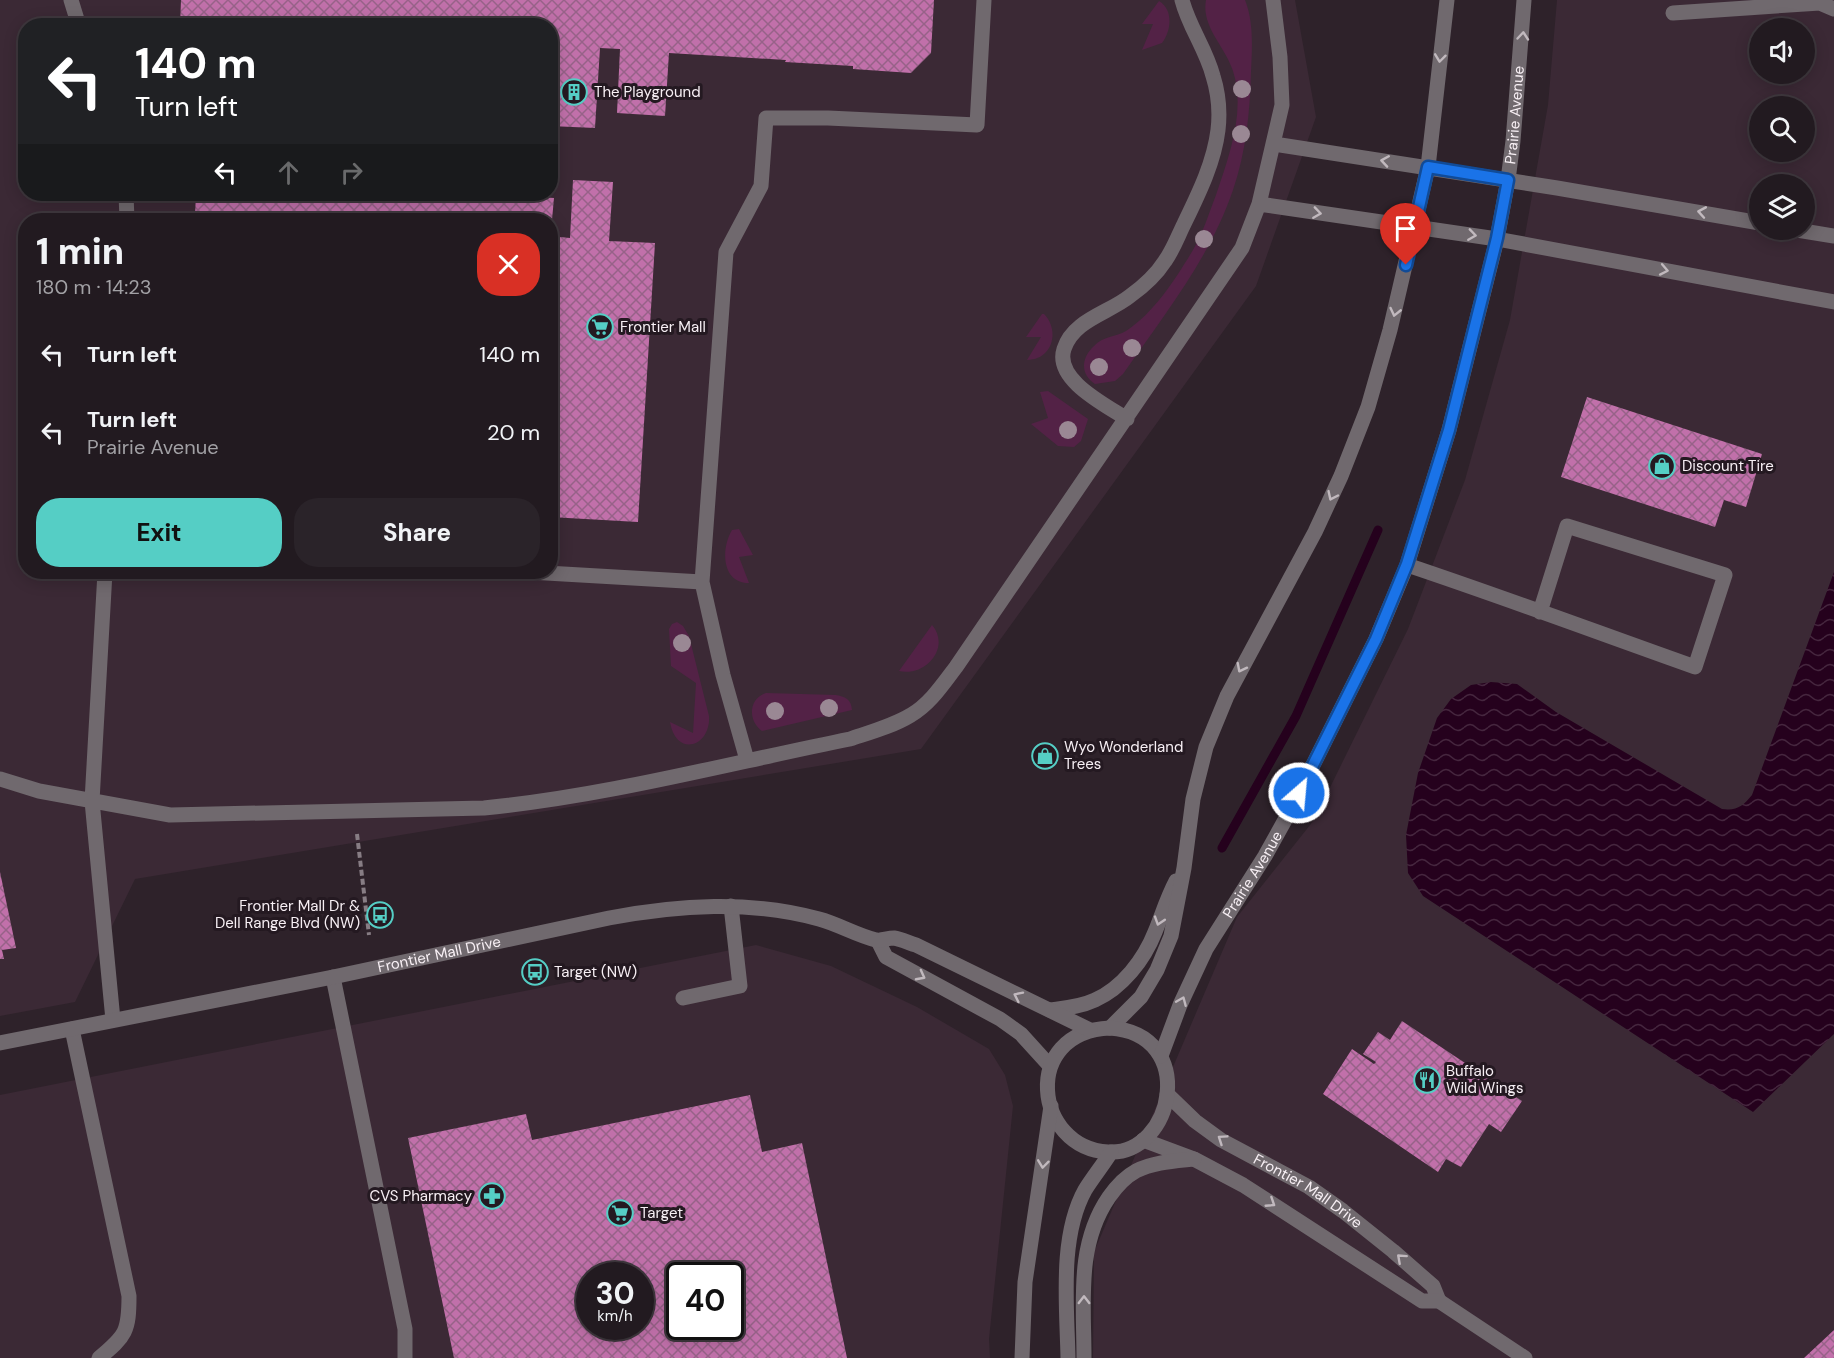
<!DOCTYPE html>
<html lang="en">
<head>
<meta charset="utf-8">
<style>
	:root { --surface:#221a20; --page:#2a2329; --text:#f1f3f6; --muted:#a2a1a5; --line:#3f383e; --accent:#55cec5 }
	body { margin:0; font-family:"DM Sans",sans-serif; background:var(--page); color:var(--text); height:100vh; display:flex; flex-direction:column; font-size:22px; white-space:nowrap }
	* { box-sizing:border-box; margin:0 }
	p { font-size:20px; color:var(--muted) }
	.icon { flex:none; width:33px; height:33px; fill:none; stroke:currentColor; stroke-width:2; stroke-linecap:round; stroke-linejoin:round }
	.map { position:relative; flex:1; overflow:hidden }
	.drawer { position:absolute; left:18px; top:213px; width:540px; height:366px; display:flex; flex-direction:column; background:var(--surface); border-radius:24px; box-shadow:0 3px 15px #0003,0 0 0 2px var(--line) }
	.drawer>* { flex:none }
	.hud { position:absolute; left:18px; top:18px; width:540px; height:183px; border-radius:24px; box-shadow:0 3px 15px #0003,0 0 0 2px var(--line); background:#202124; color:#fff; overflow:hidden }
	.buttons { position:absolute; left:1749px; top:18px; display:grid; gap:12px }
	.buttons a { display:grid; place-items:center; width:66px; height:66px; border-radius:50%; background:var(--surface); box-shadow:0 3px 15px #0003,0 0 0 2px var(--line); font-size:30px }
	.speed { position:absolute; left:576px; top:1262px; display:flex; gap:12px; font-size:30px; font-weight:700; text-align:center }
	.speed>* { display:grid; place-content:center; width:78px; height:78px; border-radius:50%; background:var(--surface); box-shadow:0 3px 15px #0003,0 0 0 2px var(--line); line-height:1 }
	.speed small { font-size:15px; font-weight:400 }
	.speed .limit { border:3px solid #111; border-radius:9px; background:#fff; color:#111 }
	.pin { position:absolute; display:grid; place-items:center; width:51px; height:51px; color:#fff; margin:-62px -26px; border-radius:50% 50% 50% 0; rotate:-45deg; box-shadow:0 0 6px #0007 }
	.pin .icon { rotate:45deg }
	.me { position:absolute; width:66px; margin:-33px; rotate:27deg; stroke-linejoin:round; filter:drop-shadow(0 0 4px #0008) }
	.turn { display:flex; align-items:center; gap:21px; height:126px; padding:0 18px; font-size:27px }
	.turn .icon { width:78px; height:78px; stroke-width:2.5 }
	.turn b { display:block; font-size:42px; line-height:51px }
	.lanes { display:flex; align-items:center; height:57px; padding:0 18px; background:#0003; justify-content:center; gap:30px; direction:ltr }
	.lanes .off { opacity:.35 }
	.round { display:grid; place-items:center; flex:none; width:63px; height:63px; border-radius:24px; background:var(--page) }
	.head { display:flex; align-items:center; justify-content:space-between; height:102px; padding:0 18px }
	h1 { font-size:36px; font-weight:800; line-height:45px }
	.button { display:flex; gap:12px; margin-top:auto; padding:12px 18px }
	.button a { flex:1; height:69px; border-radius:24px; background:var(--accent); color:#111; font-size:24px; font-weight:800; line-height:69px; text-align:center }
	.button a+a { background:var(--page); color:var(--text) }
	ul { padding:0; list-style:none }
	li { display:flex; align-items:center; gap:18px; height:78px; padding:0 18px }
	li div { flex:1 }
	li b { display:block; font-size:22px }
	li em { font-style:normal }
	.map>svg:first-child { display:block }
	.built { fill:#3b2935; fill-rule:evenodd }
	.green { fill:#532246 }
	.water { fill:url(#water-waves) }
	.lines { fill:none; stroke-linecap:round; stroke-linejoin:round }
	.stream { stroke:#25011d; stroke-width:9 }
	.building { fill:url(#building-cross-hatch); fill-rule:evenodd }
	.path { stroke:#877d84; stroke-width:4; stroke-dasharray:6 3; stroke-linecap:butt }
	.service { stroke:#70696e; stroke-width:15 }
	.minor { stroke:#70696e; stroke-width:15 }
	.tertiary { stroke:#70696e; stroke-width:15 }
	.tree { fill:#9a8894 }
	.oneway { stroke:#c1b9be }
	.route-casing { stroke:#114b97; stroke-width:15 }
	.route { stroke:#1a73e8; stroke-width:10 }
	.labels { text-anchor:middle; stroke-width:6; stroke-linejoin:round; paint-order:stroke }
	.poi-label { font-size:15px; fill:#f7eff4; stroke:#241921; text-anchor:start }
	.street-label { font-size:15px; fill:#f7eff4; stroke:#241921 }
</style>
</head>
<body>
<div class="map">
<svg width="1834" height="1358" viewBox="0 0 1834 1358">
	<defs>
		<pattern id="water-waves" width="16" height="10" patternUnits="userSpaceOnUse" patternTransform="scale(1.5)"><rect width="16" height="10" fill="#25011d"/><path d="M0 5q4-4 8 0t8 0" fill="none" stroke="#45263e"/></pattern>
		<pattern id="building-cross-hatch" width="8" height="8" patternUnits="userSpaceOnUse" patternTransform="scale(1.5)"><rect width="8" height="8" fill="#c170aa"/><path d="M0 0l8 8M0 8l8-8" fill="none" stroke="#976288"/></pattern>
	</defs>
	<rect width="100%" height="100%" fill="#2e222a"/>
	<path class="built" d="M0 0H1295L1316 117 1256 286 921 749 135 879 75 1002 0 1016ZM26 26H550V194H26ZM26 220H550V572H26Z
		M1557 0H1834V1358H1093L1094 1252 1237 917 1314 820 1408 629 1465 480 1510 320 1548 105ZM1760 28H1804V74H1760ZM1760 106H1804V152H1760ZM1760 184H1804V230H1760Z
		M756 945 831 966 917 1007 989 1049 1005 1075 1013 1106 989 1339 990 1358H0V1095ZM590 1275H640V1326H590ZM680 1275H730V1326H680Z"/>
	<path class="green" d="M1206 0H1245C1254 22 1252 49 1251 72 1250 112 1246 152 1233 190 1210 258 1164 315 1123 374L1115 381 1095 384C1080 374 1081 358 1094 346 1103 336 1116 337 1126 331 1155 312 1176 278 1193 250 1203 233 1209 213 1216 195 1229 156 1246 112 1233 71 1225 46 1201 27 1206 0Z
		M1159 1C1174 10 1171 31 1162 43L1142 50 1153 24H1142Z
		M1042 314H1044C1060 330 1053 360 1027 360L1041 337H1026Z
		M1048 391 1088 419 1081 441 1074 447 1058 446 1031 424 1048 418 1040 392Z
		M739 529 753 555 739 557 749 583C721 583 721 548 732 530Z
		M677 622 683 626 689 636 709 716C711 747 676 758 670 722L693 733 696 683 671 666 669 629 672 624Z
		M932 625C951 647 926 677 899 671Z
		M766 693 836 695C846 697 851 699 852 710L762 731C748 721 748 699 766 693Z"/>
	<path class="water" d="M1834 572V1034L1753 1112 1423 896 1408 873 1406 835 1418 773 1437 718 1451 699 1471 685 1491 682 1517 684 1556 712 1722 809C1737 811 1743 806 1752 795Z"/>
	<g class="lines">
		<path class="stream" d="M1222 848 1296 716 1378 530"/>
	</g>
	<path class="building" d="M181 0H934L931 53 911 73 853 69V66L785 62 786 60 669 53 665 116 617 113 620 49 600 48 595 128 550 126V26H180Z
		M573 180 613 182 609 241 655 243 638 522 550 517V236L570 238Z
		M196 194H539V197L554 198 552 220H180V214L195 215Z
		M1587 397 1762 454 1746 507 1724 500 1715 527 1561 477Z
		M0 872 16 948 2 950 4 959H0Z
		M1402 1021 1522 1101 1501 1132 1489 1124 1461 1167 1446 1159 1438 1172 1323 1094 1352 1049 1374 1064 1376 1062 1363 1054 1378 1032 1390 1040Z
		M750 1095 762 1152 802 1143 847 1358H454L408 1138 526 1114 532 1140ZM590 1275H640V1326H590ZM680 1275H730V1326H680Z
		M1834 1330V1358H1804Z"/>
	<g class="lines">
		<path class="path" d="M357 834 369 935"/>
		<path class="service" d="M71 0 79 26
			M1673 13 1820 3 1834 9
			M1274 144 1557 188 1760 223
			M126 194 127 220
			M1259 204 1497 239 1834 302
			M1797 230 1834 236
			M1127 419C1106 405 1054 380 1064 349 1073 320 1109 313 1130 296 1144 286 1156 275 1165 261 1173 250 1178 236 1184 224 1198 195 1214 163 1218 130 1220 113 1218 92 1213 76 1206 49 1189 27 1182 0
			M1407 565C1503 597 1599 633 1695 667L1725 575 1567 526 1540 612
			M105 572 92 801 113 1020
			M529 572 702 582 726 252 761 186 766 118H828L977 125 984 0
			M702 582 723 675 747 760
			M0 779 39 791 170 815 484 808C607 796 730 763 850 739 871 732 893 726 911 715 930 704 943 684 956 667L1242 248 1259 204 1282 105 1280 57 1273 0
			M333 977 405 1329V1358
			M683 998 740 986 731 906
			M72 1029 129 1296C129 1331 126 1336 99 1358"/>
		<g class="minor">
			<path id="s1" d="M1167 1094 1195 1121 1221 1140 1309 1187 1343 1211 1393 1251 1433 1286 1439 1301"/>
			<path d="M1143 1140 1194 1159 1243 1185 1422 1301H1439L1525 1358"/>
		</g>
		<g class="tertiary">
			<path d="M878 941 886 957 1000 1019 1021 1034 1050 1066"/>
			<path d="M1050 1010C1065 1008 1080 1007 1095 1000 1122 988 1144 960 1155 932 1162 915 1167 898 1176 881"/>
			<path d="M1110 1028 1141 997 1157 970 1171 936 1184 868 1193 799 1206 747 1227 696 1315 532 1341 476 1368 407 1390 330 1428 167 1447 0"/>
			<path d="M1110 1028C1199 1034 1174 1156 1108 1152 1034 1148 1020 1032 1110 1028Z"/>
			<path id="s2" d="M0 1043 333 977 609 918C678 905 750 900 819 919 838 924 856 935 876 940 882 941 887 938 894 938 901 939 909 943 916 945L1090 1030"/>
			<path id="s3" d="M1161 1056 1180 1005 1206 949 1265 856 1290 811 1376 639 1407 565 1449 430 1497 239 1508 180 1513 141 1524 0"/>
			<path d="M1022 1358 1025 1282 1051 1106"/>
			<path d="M1068 1358C1067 1306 1059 1237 1085 1190 1093 1177 1103 1165 1111 1152"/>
			<path d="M1084 1358C1084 1302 1076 1245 1109 1197 1116 1187 1125 1177 1136 1171 1153 1162 1175 1161 1194 1159"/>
		</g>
	</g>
	<g class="tree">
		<circle cx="1242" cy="89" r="9"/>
		<circle cx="1241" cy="134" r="9"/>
		<circle cx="1204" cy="239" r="9"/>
		<circle cx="1132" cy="348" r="9"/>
		<circle cx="1099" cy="367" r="9"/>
		<circle cx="1068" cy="430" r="9"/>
		<circle cx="682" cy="643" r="9"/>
		<circle cx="829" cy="708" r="9"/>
		<circle cx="775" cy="711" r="9"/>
	</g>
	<defs><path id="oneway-chevron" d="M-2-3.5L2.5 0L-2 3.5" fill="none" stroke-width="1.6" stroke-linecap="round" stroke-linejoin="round" transform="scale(1.5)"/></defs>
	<g class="oneway">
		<use href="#oneway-chevron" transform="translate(1523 36) rotate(-85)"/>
		<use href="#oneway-chevron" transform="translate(1440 58) rotate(97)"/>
		<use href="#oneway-chevron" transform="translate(1385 161) rotate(-171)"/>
		<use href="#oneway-chevron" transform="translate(1702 212) rotate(-170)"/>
		<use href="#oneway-chevron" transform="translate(1317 213) rotate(8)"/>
		<use href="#oneway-chevron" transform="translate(1472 235) rotate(8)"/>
		<use href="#oneway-chevron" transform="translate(1664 270) rotate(11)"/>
		<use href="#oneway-chevron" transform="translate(1395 312) rotate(103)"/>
		<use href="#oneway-chevron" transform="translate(1332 496) rotate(115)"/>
		<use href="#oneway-chevron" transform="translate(1241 668) rotate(117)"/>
		<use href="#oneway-chevron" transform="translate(1159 921) rotate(108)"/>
		<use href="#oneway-chevron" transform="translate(921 976) rotate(28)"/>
		<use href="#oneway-chevron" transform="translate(1018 996) rotate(-154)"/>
		<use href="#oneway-chevron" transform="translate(1182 1001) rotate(-67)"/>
		<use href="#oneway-chevron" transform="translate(1222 1139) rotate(-146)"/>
		<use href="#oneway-chevron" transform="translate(1043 1164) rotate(97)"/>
		<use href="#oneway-chevron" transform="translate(1271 1203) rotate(33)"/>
		<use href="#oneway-chevron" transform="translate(1401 1258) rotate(-138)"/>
		<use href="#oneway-chevron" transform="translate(1084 1300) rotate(-90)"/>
	</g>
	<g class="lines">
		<g class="route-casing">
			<path id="route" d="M1299 793 1376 639 1407 564 1449 430 1497 238 1508 180 1428 167 1406 265"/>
		</g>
		<use href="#route" class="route"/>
	</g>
	<defs>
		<g id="building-ring" transform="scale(1.35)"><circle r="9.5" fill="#241921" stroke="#55cec5" stroke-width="1.5"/><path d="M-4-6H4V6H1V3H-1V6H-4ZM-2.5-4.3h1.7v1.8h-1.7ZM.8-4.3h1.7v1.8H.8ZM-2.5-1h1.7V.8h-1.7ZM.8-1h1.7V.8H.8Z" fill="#55cec5"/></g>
		<g id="supermarket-ring" transform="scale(1.35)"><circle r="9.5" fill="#241921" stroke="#55cec5" stroke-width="1.5"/><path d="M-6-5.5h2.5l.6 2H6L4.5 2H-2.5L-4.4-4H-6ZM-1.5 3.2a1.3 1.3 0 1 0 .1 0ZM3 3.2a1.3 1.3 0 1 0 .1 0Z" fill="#55cec5"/></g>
		<g id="shop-ring" transform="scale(1.35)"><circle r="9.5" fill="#241921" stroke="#55cec5" stroke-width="1.5"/><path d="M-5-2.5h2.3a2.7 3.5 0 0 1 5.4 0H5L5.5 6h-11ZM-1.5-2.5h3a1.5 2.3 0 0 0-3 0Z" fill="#55cec5"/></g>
		<g id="bus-ring" transform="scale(1.35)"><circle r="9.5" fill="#241921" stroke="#55cec5" stroke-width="1.5"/><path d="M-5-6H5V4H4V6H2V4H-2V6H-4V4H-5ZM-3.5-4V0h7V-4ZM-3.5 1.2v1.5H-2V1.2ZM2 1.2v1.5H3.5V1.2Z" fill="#55cec5"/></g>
		<g id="restaurant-ring" transform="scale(1.35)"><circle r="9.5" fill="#241921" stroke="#55cec5" stroke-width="1.5"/><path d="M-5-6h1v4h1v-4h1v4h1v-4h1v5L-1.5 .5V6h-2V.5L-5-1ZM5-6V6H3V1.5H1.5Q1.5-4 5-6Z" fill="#55cec5"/></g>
		<g id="pharmacy-ring" transform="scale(1.35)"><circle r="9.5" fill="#241921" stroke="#55cec5" stroke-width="1.5"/><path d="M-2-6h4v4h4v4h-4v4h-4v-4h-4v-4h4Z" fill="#55cec5"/></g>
	</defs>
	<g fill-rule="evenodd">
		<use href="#building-ring" x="574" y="92"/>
		<use href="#supermarket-ring" x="600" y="327"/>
		<use href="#shop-ring" x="1662" y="466"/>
		<use href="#shop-ring" x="1045" y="756"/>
		<use href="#bus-ring" x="380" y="915"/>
		<use href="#bus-ring" x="535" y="972"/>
		<use href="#restaurant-ring" x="1427" y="1080"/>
		<use href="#pharmacy-ring" x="492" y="1196"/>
		<use href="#supermarket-ring" x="620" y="1213"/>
	</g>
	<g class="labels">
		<g class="poi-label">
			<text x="594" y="97">The Playground</text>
			<text x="620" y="332">Frontier Mall</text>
			<text x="1682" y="471">Discount Tire</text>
			<text x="1064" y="752">Wyo Wonderland<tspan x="1064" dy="17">Trees</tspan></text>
			<text x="360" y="911" text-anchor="end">Frontier Mall Dr &amp;<tspan x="360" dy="17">Dell Range Blvd (NW)</tspan></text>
			<text x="554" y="977">Target (NW)</text>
			<text x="1446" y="1076">Buffalo<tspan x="1446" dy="17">Wild Wings</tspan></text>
			<text x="472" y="1201" text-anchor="end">CVS Pharmacy</text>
			<text x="640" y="1218">Target</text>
		</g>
		<g class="street-label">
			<text dy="5" stroke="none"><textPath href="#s3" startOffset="1014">Prairie Avenue</textPath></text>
			<text dy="5" stroke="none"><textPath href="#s3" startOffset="204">Prairie Avenue</textPath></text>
			<text dy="5" stroke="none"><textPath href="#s2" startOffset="448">Frontier Mall Drive</textPath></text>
			<text dy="5" stroke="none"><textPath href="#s1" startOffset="172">Frontier Mall Drive</textPath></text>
		</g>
	</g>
</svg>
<div class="buttons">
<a><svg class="icon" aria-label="sound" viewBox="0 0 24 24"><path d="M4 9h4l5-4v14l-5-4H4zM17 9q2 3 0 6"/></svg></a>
<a><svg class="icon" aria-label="search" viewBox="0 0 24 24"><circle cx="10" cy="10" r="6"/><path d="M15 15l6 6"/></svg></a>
<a><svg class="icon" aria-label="layers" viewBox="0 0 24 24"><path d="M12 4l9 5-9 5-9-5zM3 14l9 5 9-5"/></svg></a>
</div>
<div class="speed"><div>30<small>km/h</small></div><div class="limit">40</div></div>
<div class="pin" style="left:1406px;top:265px;background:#d93025"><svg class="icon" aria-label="arrive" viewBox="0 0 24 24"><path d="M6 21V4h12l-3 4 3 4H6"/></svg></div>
<svg class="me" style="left:1299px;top:793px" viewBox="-20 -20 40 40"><circle r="17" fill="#1a73e8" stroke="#fff" stroke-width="3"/><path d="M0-11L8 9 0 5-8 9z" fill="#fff"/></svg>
<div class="hud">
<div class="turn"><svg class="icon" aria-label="left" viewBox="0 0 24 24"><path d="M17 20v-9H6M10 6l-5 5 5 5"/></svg><div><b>140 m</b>Turn left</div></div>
<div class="lanes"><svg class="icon" aria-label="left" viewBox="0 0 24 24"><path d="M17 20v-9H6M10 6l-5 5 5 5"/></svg><svg class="icon off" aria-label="ahead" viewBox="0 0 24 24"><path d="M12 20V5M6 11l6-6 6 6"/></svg><svg class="icon off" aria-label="right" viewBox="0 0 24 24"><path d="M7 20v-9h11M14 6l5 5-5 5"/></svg></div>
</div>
<section class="drawer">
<div class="head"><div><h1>1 min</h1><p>180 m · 14:23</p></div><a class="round" style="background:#d93025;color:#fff"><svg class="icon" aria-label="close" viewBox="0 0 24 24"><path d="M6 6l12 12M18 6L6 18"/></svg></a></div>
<ul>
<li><svg class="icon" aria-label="left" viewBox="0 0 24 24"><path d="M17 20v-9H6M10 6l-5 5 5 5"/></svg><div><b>Turn left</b></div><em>140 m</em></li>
<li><svg class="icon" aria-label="left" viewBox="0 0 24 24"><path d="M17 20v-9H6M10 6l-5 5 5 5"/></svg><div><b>Turn left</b><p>Prairie Avenue</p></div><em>20 m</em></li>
</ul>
<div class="button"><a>Exit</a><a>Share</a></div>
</section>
</div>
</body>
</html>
